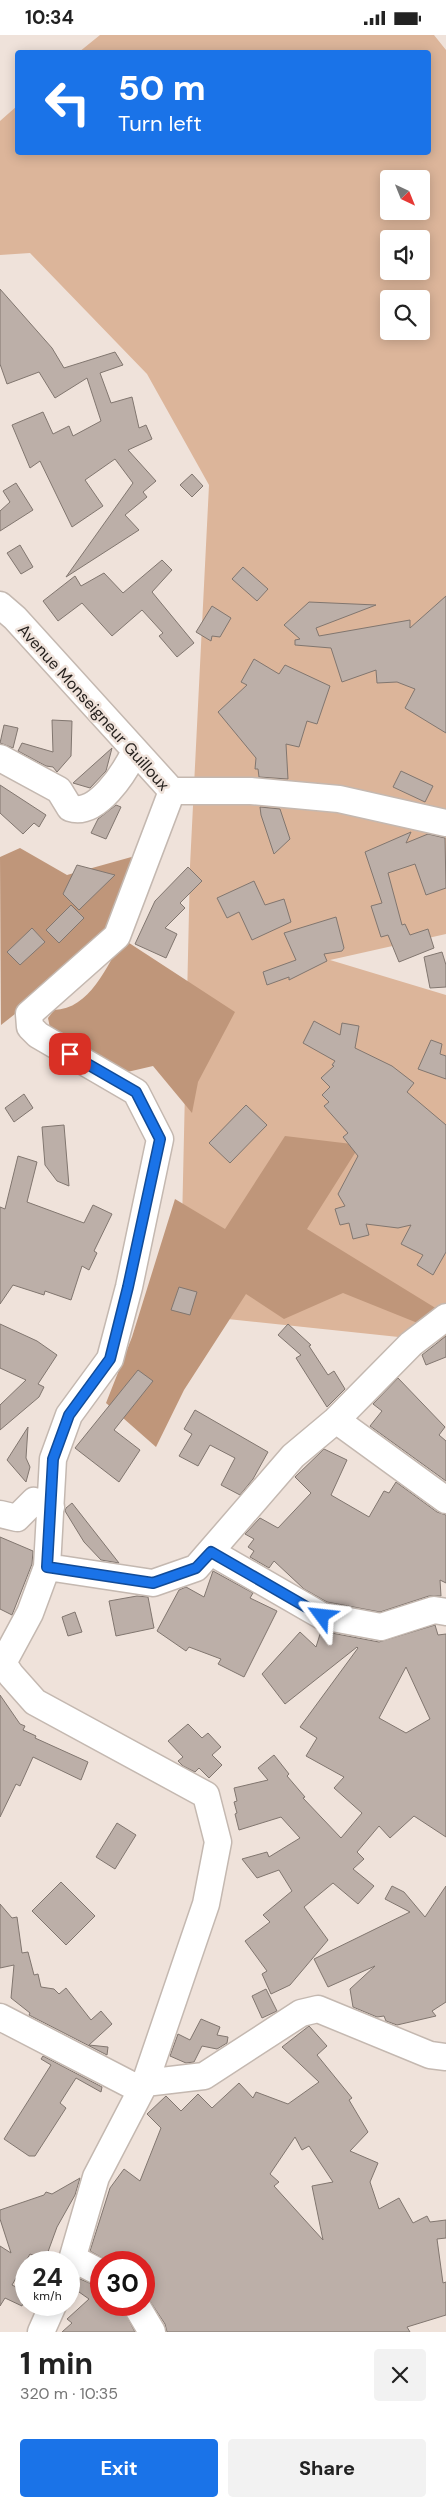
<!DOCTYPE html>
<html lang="en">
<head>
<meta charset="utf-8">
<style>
	:root { --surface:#fff; --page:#f2f2f2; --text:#222; --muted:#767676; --accent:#1a73e8 }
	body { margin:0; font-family:"DM Sans",sans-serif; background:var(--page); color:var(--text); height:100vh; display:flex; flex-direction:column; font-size:19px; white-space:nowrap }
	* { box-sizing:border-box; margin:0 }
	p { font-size:16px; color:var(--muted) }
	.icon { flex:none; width:28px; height:28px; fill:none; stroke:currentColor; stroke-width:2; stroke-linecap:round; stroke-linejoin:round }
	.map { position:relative; height:2297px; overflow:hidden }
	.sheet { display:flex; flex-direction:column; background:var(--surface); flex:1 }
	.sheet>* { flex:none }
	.banner { position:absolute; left:15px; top:15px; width:416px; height:105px; border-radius:5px; box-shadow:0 2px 12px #0003; background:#1a73e8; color:#fff; overflow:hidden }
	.needle { width:32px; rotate:137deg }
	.controls { position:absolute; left:380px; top:135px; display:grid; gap:10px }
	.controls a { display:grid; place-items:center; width:50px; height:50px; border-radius:5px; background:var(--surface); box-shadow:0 2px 12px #0003; font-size:25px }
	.speed { position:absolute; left:15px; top:2216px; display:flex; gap:10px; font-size:25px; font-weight:700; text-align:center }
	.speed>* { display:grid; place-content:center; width:65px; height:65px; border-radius:50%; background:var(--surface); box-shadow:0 2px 12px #0003; line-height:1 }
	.speed small { font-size:12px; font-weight:400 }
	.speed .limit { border:8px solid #d22; background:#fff; color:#111 }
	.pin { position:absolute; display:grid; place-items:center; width:42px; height:42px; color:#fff; margin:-21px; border-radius:10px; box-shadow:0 2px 8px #0006 }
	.me { position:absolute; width:55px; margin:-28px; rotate:300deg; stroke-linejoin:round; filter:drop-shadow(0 0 4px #0008) }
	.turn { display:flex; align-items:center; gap:18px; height:105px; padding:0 20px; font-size:22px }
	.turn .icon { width:65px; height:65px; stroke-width:2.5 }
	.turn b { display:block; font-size:35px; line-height:42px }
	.round { display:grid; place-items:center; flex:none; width:52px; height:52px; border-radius:5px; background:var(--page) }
	.summary { display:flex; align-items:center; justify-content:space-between; height:85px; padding:0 20px }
	h1 { font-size:30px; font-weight:700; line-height:38px }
	.cta { display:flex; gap:10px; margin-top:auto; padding:10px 20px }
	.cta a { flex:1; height:58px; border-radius:5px; background:var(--accent); color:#fff; font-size:20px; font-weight:700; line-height:58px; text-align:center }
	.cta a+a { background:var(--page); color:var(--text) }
	.status { display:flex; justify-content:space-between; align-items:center; height:35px; padding:0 25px; background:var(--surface); direction:ltr }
	.status svg { height:14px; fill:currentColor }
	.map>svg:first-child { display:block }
	.green { fill:#dcb59a; fill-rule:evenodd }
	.forest { fill:#bf967a }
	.building { fill:#bcafa8; stroke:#81766f; fill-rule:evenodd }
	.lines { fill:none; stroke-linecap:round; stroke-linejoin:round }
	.minor-casing { stroke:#c4b8b0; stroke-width:29 }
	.minor { stroke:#fff; stroke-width:26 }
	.route-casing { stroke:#114b97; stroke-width:12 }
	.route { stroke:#1a73e8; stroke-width:9 }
	.labels { text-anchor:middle; stroke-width:5; stroke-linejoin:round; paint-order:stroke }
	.street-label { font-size:16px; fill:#26211e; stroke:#efe2da }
</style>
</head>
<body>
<div class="status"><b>10:34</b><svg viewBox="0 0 49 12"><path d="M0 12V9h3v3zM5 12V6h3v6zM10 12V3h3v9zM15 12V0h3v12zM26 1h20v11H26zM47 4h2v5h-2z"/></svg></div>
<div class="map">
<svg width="446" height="2297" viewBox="0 0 446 2297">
	<rect width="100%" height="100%" fill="#efe2da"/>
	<path class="green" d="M100 0H434L446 15V899L330 925 446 960V1307L180 1279 190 831 209 450 147 339 30 218 0 220V86L17 71 18 118H429V18L79 17ZM389 144H421V176H389ZM389 204H421V236H389ZM389 264H421V296H389Z"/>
	<path class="forest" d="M20 813 67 840 135 821 113 895 62 942 1 990 0 822Z
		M123 904 235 977 198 1047 192 1078 153 1031 123 1038 50 993 48 983 54 975C90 974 107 931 123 904Z
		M285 1101 360 1110 307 1194 442 1277 430 1293 343 1258 284 1284 246 1259 184 1355 156 1412 106 1368 132 1302 175 1164 225 1194Z"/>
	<path class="building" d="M0 254 52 313 64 333 115 317 123 330 100 338 111 368 132 362 139 393 146 390 152 404 128 415 156 446 143 457 147 462 125 480 139 495 66 542 133 448 115 424 85 445 103 471 72 492 40 426 30 433 12 390 43 377 53 399 69 391 73 401 101 386 87 343 55 363 39 337 7 349 0 329Z
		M192 439 203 451 192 462 180 450Z
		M16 448 33 475 0 496V476L10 467 3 456Z
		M20 510 33 532 21 539 7 518Z
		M162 525 172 535 152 557 194 608 177 622 159 601 163 598 142 575 112 601 82 568 58 586 43 566 75 541 81 551 104 538 123 558Z
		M243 532 268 554 257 566 232 544Z
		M446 561V698L405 673 415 654 397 647 377 648 376 635 342 647 331 613 295 610V605L300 604 284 590 309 567 376 570 316 593 319 601 410 585V593Z
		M212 571 231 583 220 602 212 601 211 606 196 597Z
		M254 624 279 639 285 630 330 651 317 689 307 686 299 712 286 709 288 744 259 742 258 734H255L256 723 218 677 247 650 241 647Z
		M52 685 72 686 71 721 57 737 53 732 46 731 18 716 22 708 53 717Z
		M4 690 18 693 13 713 0 708Z
		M112 713 106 736 90 753 73 748Z
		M401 736 433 751 425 767 393 752Z
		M0 750 46 780 39 792 34 788 23 799 0 778Z
		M116 770 121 772 106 804 91 798 98 784Z
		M260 772 280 774 290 804 274 819 261 780Z
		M411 797 406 808 428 799 445 803 446 853 426 860 415 829 388 838 402 890 405 889 410 900 428 894 434 913 399 927 388 900 381 902 371 871 382 868 365 817Z
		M77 830 115 840 79 875 63 859Z
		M188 832 202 846 180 868 185 873 165 893 177 899 166 923 135 909 155 866Z
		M254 846 265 870 284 864 291 887 252 905 239 877 227 883 217 863Z
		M71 870 84 883 59 908 46 895Z
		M336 882 344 913 342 916 324 919 327 926 289 945V942L267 950 263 937 296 925 284 898Z
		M32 893 45 907 20 930 7 917Z
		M442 917 446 930V952L430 953 424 922Z
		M314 986 340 1000 342 988 359 991 355 1013 392 1031 414 1048 407 1057 446 1090V1217L433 1240 417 1230 423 1220 401 1209 411 1190 398 1193 366 1189 369 1200 353 1204 349 1188 340 1190 335 1174 345 1171 338 1159 358 1121 343 1102 348 1098 324 1071 329 1067 322 1060 330 1052 321 1043 334 1031 332 1030 335 1026 303 1008Z
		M431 1005 442 1009 440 1019 446 1021V1044L418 1034Z
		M24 1059 33 1073 14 1087 5 1073Z
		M246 1070 267 1090 230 1128 209 1108Z
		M64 1090 69 1151 57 1146 45 1130 42 1092Z
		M18 1121 37 1127 27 1167 84 1188 93 1170 112 1179 94 1216 97 1218 89 1235 82 1231 71 1265 45 1256 44 1260 13 1250 0 1269V1172L5 1174Z
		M179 1252 197 1257 190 1280 171 1275Z
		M0 1289 37 1306 57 1320 38 1349 44 1352 39 1362 0 1395V1370L26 1345 0 1333Z
		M288 1289 311 1310 309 1311 328 1340 334 1336 345 1354 327 1372 296 1323 301 1320 278 1300Z
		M446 1301V1322L426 1330 422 1320Z
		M138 1335 153 1346 114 1395 140 1415 119 1447 75 1413Z
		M398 1343 445 1392 439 1400 446 1406V1446L370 1391 382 1376 373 1369Z
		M195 1375 268 1417 253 1444 240 1460 221 1450 235 1423 210 1410 198 1431 179 1421 192 1399 184 1394Z
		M28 1392 26 1423 30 1432 26 1447 7 1425Z
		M324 1414 347 1425 331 1460 369 1482 384 1456 389 1458 396 1447 437 1477 446 1480V1548L440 1545 441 1561H429L380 1577 327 1567 304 1554 274 1526 269 1533 250 1522 254 1516 248 1512 254 1504 245 1499 260 1483 278 1493 311 1458 295 1442Z
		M72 1468 119 1528 101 1525 84 1507 65 1476 66 1473Z
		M0 1502 33 1516 32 1529 12 1580 0 1574Z
		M213 1536 253 1558 250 1563 277 1576 244 1642 218 1629 221 1624 189 1612 186 1616 157 1596 179 1555 186 1552 204 1562Z
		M137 1561 148 1562 154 1593 116 1601 109 1566Z
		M75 1577 82 1597 68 1601 62 1582Z
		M435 1590 438 1600 446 1599V1802L414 1781 390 1803 379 1791 357 1817 364 1824 353 1834 374 1851 358 1869 333 1848 304 1872 328 1905 290 1950 271 1959 262 1939 267 1936 245 1906 270 1887 263 1880 292 1856 279 1835 257 1843 242 1824 267 1817 269 1822 300 1803 281 1782 239 1795 235 1779 237 1778 234 1767 237 1766 234 1753 268 1745 258 1733 274 1720 289 1739 287 1741 305 1762 303 1763 341 1803 362 1778 334 1753 344 1742 306 1721 317 1703 300 1692 358 1613 357 1612 285 1669 262 1639 300 1597 316 1612 321 1596 379 1607ZM406 1632 430 1684 406 1698 379 1683Z
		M0 1660 20 1689 25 1691 23 1695 36 1701 35 1703 88 1727 81 1745 33 1722 20 1751 16 1749 0 1782Z
		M188 1689 202 1703 208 1698 221 1712 212 1720 222 1730 209 1743 199 1733 195 1737 183 1731 178 1726 183 1722 168 1706Z
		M117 1788 136 1800 115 1834 96 1822Z
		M61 1847 95 1881 66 1910 32 1876Z
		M392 1851 404 1857 425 1882 446 1851V1967L432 1976 436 1981 397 1990 386 1986 384 1981 377 1982 353 1972 350 1954 375 1931 328 1952 314 1924 410 1877 385 1864Z
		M0 1869 12 1883 17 1882 22 1918 28 1917 34 1940 38 1939 41 1952 54 1954 59 1959 66 1953 91 1985 101 1976 112 1989 89 2010 108 2012 107 2020 29 1980 30 1978 11 1963 14 1930 0 1933Z
		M266 1954 277 1976 262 1983 252 1961Z
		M201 1984 220 1992 217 2000 228 2002 227 2008 217 2014 202 2011 194 2027 186 2028 170 2021 178 1999 190 2005Z
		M309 1991 327 2011 317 2020 352 2063 349 2065 368 2097 350 2116 378 2128 370 2147 379 2174 399 2163 413 2188 427 2181 430 2187 446 2185V2203L437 2204 443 2248 446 2247V2280L407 2292 410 2297H167L165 2289 144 2257V2228H111L90 2216 110 2153 124 2134 140 2146 161 2093 147 2079 166 2061 181 2076 198 2059 212 2073 239 2048 253 2063 256 2057 288 2069 319 2047 282 2012ZM295 2102 302 2115 309 2111 333 2147 312 2151 323 2205 274 2151 279 2147 270 2139Z
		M43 2021 102 2052 101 2057 76 2043 60 2068 66 2073 35 2121H29L4 2104 51 2030 41 2024Z
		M80 2143 75 2160 57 2192 45 2225 30 2219 12 2250 26 2257 22 2271 5 2263 0 2271V2211L11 2218 0 2184V2175L44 2160 46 2157 52 2159Z
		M80 2244 101 2253V2270H121L135 2297H62L72 2288 67 2284 89 2264 69 2250Z"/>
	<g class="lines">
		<g class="minor-casing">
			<path id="minor" d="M0 570 15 583 172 756 117 901 29 979 30 992 38 1000 136 1057 160 1104 129 1252 110 1324 69 1380 53 1424 47 1532 30 1578 3 1628 11 1640 35 1667 206 1760 218 1807 206 1869 145 2048 96 2142 69 2235
				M0 723 59 755 70 773C97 782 125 737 135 716
				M172 756H251L339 764 446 788
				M336 1385 446 1465
				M0 1479 17 1483 34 1466 51 1472
				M211 1517 322 1581 381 1592 434 1575 446 1577
				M47 1532 153 1548 196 1533 293 1421 336 1385 411 1309 446 1282
				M0 1982 141 2055
				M145 2048 204 2041 301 1978 318 1974 430 2020 446 2022
				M74 2224 101 2238
				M136 2270 152 2297
				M41 2297 53 2270"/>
		</g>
		<use href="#minor" class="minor"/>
	</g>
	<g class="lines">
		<g class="route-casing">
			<path id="route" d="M70 1019 136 1057 160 1104 128 1252 110 1324 69 1380 53 1424 47 1532 153 1548 196 1533 211 1517 322 1581"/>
		</g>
		<use href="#route" class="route"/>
	</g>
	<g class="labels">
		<g class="street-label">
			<text transform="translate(94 672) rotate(48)" y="6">Avenue Monseigneur Guilloux</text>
		</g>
	</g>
</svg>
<div class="controls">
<a><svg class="needle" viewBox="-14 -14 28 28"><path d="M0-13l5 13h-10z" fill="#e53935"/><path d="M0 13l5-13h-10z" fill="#767676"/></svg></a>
<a><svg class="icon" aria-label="sound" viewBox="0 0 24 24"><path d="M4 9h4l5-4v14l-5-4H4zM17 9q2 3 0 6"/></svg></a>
<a><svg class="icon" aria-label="search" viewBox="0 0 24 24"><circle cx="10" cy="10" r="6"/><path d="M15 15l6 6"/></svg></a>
</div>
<div class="speed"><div>24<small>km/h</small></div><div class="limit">30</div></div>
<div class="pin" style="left:70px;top:1019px;background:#d93025"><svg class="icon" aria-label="arrive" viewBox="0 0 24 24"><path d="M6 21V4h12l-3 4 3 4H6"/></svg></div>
<svg class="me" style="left:322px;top:1581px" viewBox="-20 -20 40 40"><path d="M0-17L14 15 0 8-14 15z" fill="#1a73e8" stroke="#fff" stroke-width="4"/></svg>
<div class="banner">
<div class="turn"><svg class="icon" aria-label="left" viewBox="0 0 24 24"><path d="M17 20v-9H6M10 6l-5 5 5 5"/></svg><div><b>50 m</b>Turn left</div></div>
</div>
</div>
<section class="sheet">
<div class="summary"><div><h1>1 min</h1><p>320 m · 10:35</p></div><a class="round"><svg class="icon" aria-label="close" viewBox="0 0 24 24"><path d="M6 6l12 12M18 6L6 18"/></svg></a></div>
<div class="cta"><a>Exit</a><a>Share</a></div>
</section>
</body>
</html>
